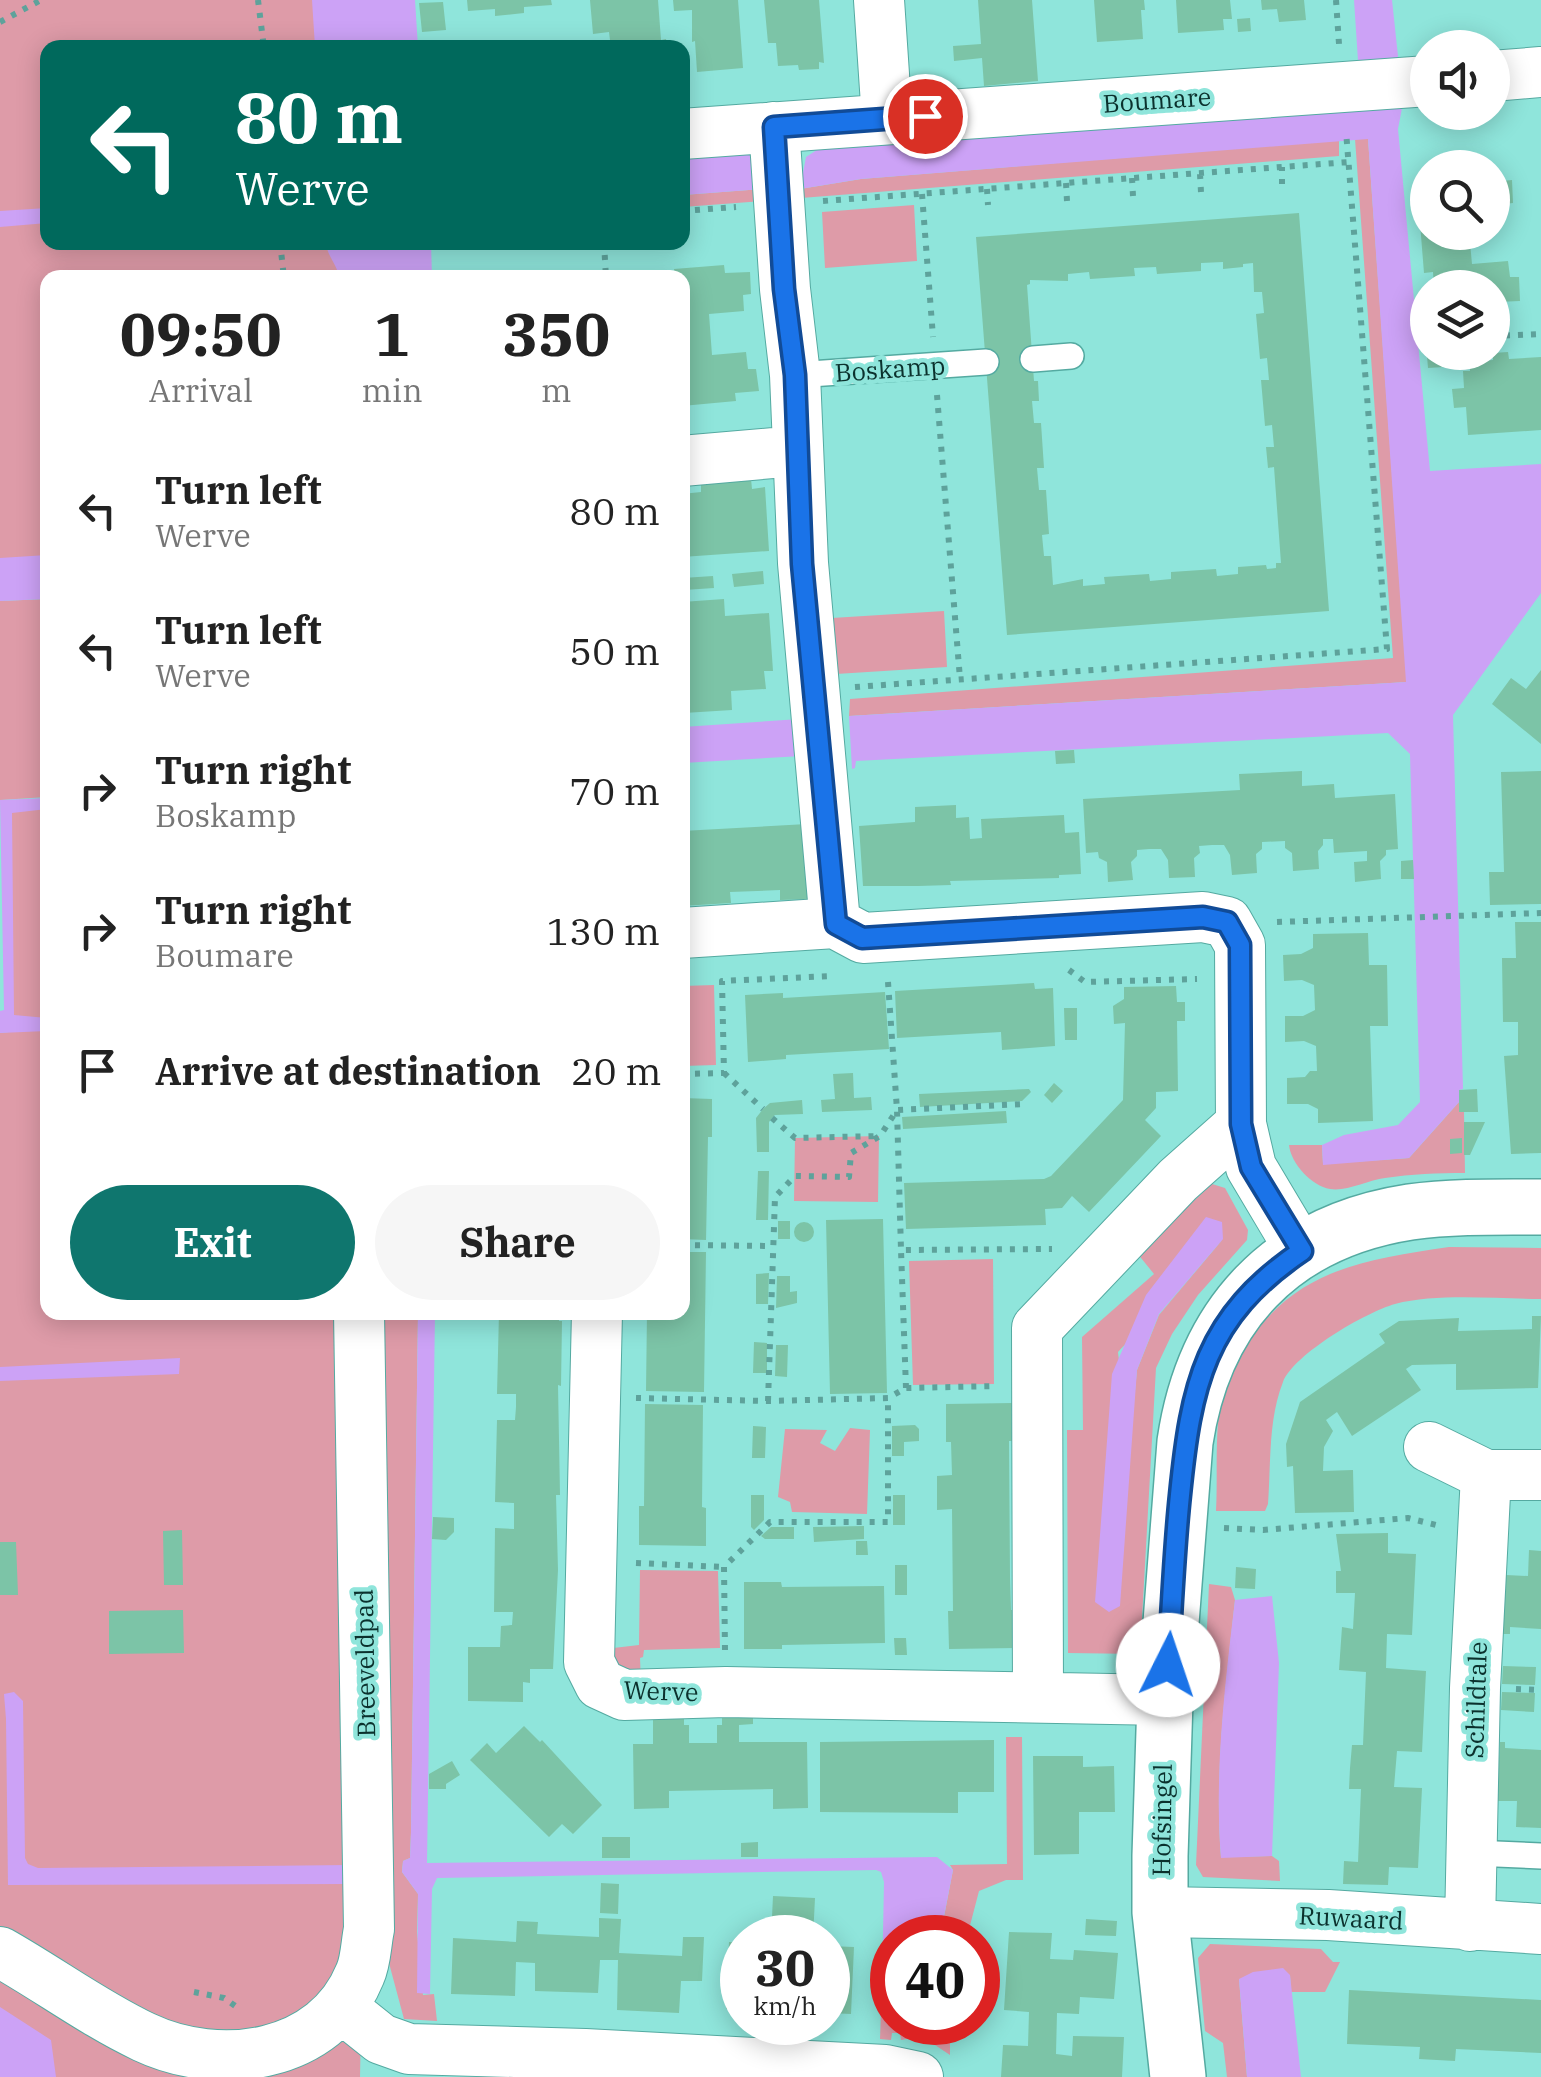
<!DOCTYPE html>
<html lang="en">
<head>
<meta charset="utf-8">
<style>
	:root { --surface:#fff; --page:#f6f6f6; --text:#222; --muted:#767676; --accent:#0f766e }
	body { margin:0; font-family:"IBM Plex Serif",serif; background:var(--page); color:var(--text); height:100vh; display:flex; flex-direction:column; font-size:38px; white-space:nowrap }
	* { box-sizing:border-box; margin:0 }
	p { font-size:32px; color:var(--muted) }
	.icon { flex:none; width:55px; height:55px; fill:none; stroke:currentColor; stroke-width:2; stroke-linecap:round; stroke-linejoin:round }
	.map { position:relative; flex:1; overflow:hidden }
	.sheet { position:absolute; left:40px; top:270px; width:650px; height:1050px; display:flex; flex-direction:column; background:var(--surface); border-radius:20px; box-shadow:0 5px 25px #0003 }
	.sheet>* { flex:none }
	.banner { position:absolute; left:40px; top:40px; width:650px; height:210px; border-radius:20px; box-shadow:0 5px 25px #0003; background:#00695c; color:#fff; overflow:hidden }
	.tools { position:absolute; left:1410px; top:30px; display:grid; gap:20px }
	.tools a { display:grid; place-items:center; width:100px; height:100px; border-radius:50%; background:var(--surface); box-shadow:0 5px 25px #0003; font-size:50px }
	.speed { position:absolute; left:720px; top:1915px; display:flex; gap:20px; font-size:50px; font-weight:700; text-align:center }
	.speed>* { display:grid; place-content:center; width:130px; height:130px; border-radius:50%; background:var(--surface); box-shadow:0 5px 25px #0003; line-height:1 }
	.speed small { font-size:25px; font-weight:400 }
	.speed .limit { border:15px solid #d22; background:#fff; color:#111 }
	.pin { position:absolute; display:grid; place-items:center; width:85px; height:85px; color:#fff; margin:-42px; border:5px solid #fff; border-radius:50%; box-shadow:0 2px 10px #0007 }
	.me { position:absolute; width:110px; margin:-55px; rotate:4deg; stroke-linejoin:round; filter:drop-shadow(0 0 8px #0008) }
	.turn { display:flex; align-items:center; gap:35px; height:210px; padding:0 30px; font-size:45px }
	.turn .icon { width:130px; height:130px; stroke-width:2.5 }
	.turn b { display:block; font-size:70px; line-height:85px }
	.eta { display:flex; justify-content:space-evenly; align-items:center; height:170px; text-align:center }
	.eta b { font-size:60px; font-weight:800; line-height:70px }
	.cta { display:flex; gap:20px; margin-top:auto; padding:20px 30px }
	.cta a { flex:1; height:115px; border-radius:60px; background:var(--accent); color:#fff; font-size:40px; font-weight:800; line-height:115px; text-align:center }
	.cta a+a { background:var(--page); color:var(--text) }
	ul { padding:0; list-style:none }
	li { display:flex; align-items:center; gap:30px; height:140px; padding:0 30px }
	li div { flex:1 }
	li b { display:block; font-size:38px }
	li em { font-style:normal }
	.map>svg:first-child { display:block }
	.green { fill:#de9ba8; fill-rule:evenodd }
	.water { fill:#cca2f6 }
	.building { fill:#7cc4a7; fill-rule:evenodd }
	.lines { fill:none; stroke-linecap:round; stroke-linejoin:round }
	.service-casing { stroke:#54aaa1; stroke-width:28 }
	.minor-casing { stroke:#54aaa1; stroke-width:52 }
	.tertiary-casing { stroke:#54aaa1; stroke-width:58 }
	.path { stroke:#5ea29b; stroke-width:6; stroke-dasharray:5 8; stroke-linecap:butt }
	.service { stroke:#fff; stroke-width:25 }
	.minor { stroke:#fff; stroke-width:50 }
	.tertiary { stroke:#fff; stroke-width:55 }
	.route-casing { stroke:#114b97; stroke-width:25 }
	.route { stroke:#1a73e8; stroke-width:18 }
	.labels { text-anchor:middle; stroke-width:9; stroke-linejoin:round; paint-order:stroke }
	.street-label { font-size:25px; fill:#0b312d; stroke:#8fe5db }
</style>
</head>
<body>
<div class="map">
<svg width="1541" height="2077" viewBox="0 0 1541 2077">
	<rect width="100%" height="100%" fill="#8fe5db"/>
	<path class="green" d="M0 0H399L403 47 48 48V242L412 243 413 277 48 278 47 576 0 579Z
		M1355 139H1368L1407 682 849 716 850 699 1393 658Z
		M1339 140V156L801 198 800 189 861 179Z
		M762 189 763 201 683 207V195Z
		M914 205 917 261 825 268 822 212Z
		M47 599V797L0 800V601Z
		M944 611 947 667 836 674 832 618Z
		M47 805 48 1312 418 1313 411 1832 410 1858 403 1861 402 1872 418 1894 417 1932 423 1995 434 1994 437 2021 404 2019 382 1937 362 1976 360 2077H0V1033L9 1032 6 809Z
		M714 985 716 1065 683 1066V986Z
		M1459 1102V1112H1464L1465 1173C1438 1173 1411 1174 1385 1178 1368 1180 1346 1192 1330 1189 1312 1186 1291 1164 1289 1145H1322L1323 1164 1409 1158Z
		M879 1136 878 1202 794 1201 795 1138Z
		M1212 1184 1225 1188 1248 1230 1247 1240 1198 1295 1172 1334 1156 1368 1140 1654 1068 1653 1067 1430H1083L1082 1337 1154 1274 1137 1253ZM1223 1239 1159 1315 1137 1370 1129 1453 1118 1352Z
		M1449 1247 1541 1248V1299C1497 1299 1437 1293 1395 1304 1366 1312 1294 1354 1283 1382 1268 1420 1271 1464 1268 1504L1265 1511H1216C1218 1474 1214 1432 1222 1396 1225 1380 1236 1361 1245 1347 1295 1269 1363 1260 1449 1247Z
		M993 1259 994 1384 913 1385 909 1261Z
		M850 1428 870 1430 867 1514 792 1512 790 1502 778 1497 785 1429 827 1430 820 1443 835 1451Z
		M640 1570 718 1571 720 1648 644 1650 643 1657 640 1658 641 1683 623 1679 605 1649 639 1645Z
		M1209 1584 1231 1587 1235 1600C1226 1684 1214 1773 1221 1857L1272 1856 1279 1861 1280 1881 1203 1877 1196 1865Z
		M1006 1737H1022L1023 1880H1006L979 1891 967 1937 940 1938 953 1870 950 1865 1007 1864Z
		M1210 1944 1321 1949 1333 1962H1340L1325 1992H1291L1290 1975 1239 1979 1247 2077H1227L1223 2043 1205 2031 1198 1958Z
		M882 1985 892 1992V2022L950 2023V2055L935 2045 914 2041 913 2038 901 2040 900 2033H892L891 2040 880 2039Z"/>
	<path class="water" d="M312 0H415L418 47H315Z
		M1354 0H1392L1403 103 1398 129 1430 471 1541 464V593L1453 715 1463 1089 1459 1090V1102L1409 1158 1323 1165 1322 1145 1344 1135 1398 1125 1420 1102 1410 754 1388 733 856 761 855 768 852 769 849 716 1406 682 1368 139 861 179 800 189 806 157 820 148 1361 106Z
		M760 153 762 189 683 195V159Z
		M47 208V223L0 227V211Z
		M326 243H431L432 277H339C337 264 327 256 326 243Z
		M47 555V599L0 601V558Z
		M800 719 802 756 683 763V727Z
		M47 798V809L12 813 14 1015 47 1018V1031L0 1033V1011L4 1010 0 800Z
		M1206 1217 1222 1222 1223 1239 1159 1314 1137 1370 1120 1606 1109 1612 1095 1602 1112 1374 1146 1295Z
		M418 1313H435L427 1863 937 1857 953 1870 940 1937 892 1938V1992L882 1985 884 1882 881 1872 876 1870 437 1878 432 1889 430 1994 417 1993 418 1894 402 1872 403 1861 410 1858 411 1832Z
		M180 1358 179 1374 0 1381V1367Z
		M1272 1596 1279 1663 1272 1856 1221 1858C1214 1773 1225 1684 1235 1600Z
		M14 1692 23 1701 25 1858 28 1864 38 1868 350 1865V1884L8 1885 6 1719 4 1694Z
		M1283 1968 1290 1975 1301 2077H1247L1239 1979 1253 1972Z
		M0 2007 51 2040 56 2077H0Z"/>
	<path class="building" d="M467 0H551L552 5 524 7V13L495 16V9L468 11Z
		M590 0H658L661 40 666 39 667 48H611L609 32 593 34Z
		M673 0H738L743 68 697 72 695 41 692 42V10L674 11Z
		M764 0H819L824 63 819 62V69L799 70 798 65 778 66 776 43H768Z
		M978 0H1032L1038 81 984 86 982 58 954 61 953 46 981 44Z
		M1094 0H1144L1145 10H1141L1143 39 1097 42Z
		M1176 0H1230L1232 19H1223L1224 30 1178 33Z
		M1261 0H1304L1306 20 1279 22 1277 9 1262 10Z
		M443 2 446 30 422 32 419 3Z
		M1250 18 1251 31 1238 32 1237 19Z
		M1512 180 1513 203 1504 204 1505 221 1492 222V182Z
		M1299 213 1329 611 1007 635 976 237ZM1223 262V269L1243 267V264L1253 263 1254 292H1262L1264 313 1256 314 1260 359 1267 358 1269 380H1261L1265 426 1272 425 1274 447H1266L1268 468 1274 467 1281 563H1276V568L1267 569 1266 565 1238 567V574L1217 576 1216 569 1171 572V579L1150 581 1149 574 1104 577 1105 584 1083 586V579L1053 585 1051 556H1044L1042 535 1049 534 1046 490H1039L1037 468H1044L1041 423H1034L1032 401H1039L1038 381H1034L1027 285 1030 284V280L1068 281V274L1089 272 1090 279 1135 276 1134 268 1156 267 1157 274 1201 271V263Z
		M1428 222V232H1469L1472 264 1508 261 1510 277H1519L1520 301 1497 302 1498 311 1492 312V288H1434L1433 272 1424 273 1420 223Z
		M724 265 725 273 750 272 751 294 743 295 744 311 709 314 712 355 746 352 748 369H756L759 391 735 393 736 401 682 406V278H675L674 269Z
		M1508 352 1509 359 1541 357V430L1468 435 1466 407 1454 408 1452 389 1464 388 1463 371H1470V362L1493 360V353Z
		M1443 355 1444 367 1428 368 1427 356Z
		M751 479 752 489 765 487 769 551 682 557V494L701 492V483Z
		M763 571 764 584 734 587 732 574Z
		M713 576 714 588 684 590 683 578Z
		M724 599 725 616 769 613 773 671H764L766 689 731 691 732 710 684 713 683 693 690 692 682 602Z
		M1541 670V744L1492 704 1511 678 1526 689Z
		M1074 750 1075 763 1056 764 1055 751Z
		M1302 771V786L1334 784 1335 798 1395 794 1398 849 1386 850V855L1380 861 1381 879 1355 882 1354 862 1367 861V851L1334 853 1333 839H1323V845L1318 851 1319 869 1293 871 1292 853 1285 848V841L1262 842V849L1256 854 1257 873 1232 875 1230 855 1224 845H1212L1199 846 1200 853 1194 858 1195 877 1169 878 1168 860 1161 849H1149L1137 850V856L1131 862 1133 880 1108 882 1107 862 1099 858 1098 852 1086 853 1083 799 1240 790 1239 774Z
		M1541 771V904L1490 905 1489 872H1504L1501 772Z
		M956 805V818L969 817 970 839 982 838 981 819 1064 815 1065 833 1079 832 1081 874 1059 875V878L950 881 951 885 918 886H863L859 826 915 822V807Z
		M807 824 811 899 780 900V890L730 892 731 903 682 906V831Z
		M1413 860 1414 879H1401V861Z
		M1515 922H1541V1153L1511 1154 1504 1056 1518 1055V1022H1503L1502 958H1516Z
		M1368 933 1369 965H1387L1388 1026H1370L1373 1121 1318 1123V1109L1308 1104H1287V1078L1305 1077 1310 1071H1317L1316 1046 1304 1041 1285 1042V1016H1303L1315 1010 1314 985 1302 980 1284 981 1283 955 1301 954 1313 948V934Z
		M1034 983 1035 989 1053 988 1055 1046 1002 1050 1001 1032 897 1038 895 991Z
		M1176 986 1177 1002H1185V1021H1177L1178 1091 1156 1092V1108L1145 1120 1161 1136 1089 1212 1072 1196 1062 1208 1045 1209 1046 1225 906 1229 904 1183 1044 1179 1051 1176 1123 1100 1125 1023 1114 1024 1113 1006 1124 999V987Z
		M885 992 889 1049 786 1055V1059L748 1062 745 995 783 993V998Z
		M1064 1008H1077V1040H1065Z
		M853 1073 854 1098 871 1097 872 1110 822 1112 821 1100 835 1099 833 1074Z
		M1054 1083 1063 1091 1052 1103 1044 1095Z
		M1029 1089 1031 1092 1022 1101 920 1107 919 1094Z
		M1477 1089 1478 1112H1459V1090Z
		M682 1098 712 1099V1137H708L706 1240 682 1239Z
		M802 1100 803 1114 775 1115 772 1118 769 1122V1152H757L756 1118 763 1109 770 1103Z
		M1006 1111 1007 1123 903 1129 902 1117Z
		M1464 1122H1485L1470 1155H1464Z
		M1462 1138V1153L1450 1154V1139Z
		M758 1171H769L768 1220H756Z
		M883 1219 887 1393 830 1394 826 1220Z
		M778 1221H790V1239H778Z
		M794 1232a10 10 0 1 1 20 0a10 10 0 1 1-20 0Z
		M682 1252H706L704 1392 646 1391 647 1312H682Z
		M769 1273 768 1304H756V1274Z
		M777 1276H790V1292L797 1291V1303L776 1308Z
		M499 1312H559V1321H562L561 1386 558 1385 560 1495H556L558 1570 553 1669H530V1683L523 1682V1702L468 1701V1647H500L501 1626 512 1625 513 1612H494L495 1528 514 1529V1503L495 1502 497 1420H515L516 1407V1394H497Z
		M1532 1316H1541L1538 1388 1456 1390V1364L1412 1365 1406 1369 1421 1390 1352 1436 1337 1412 1326 1420 1333 1431 1324 1447 1323 1471 1353 1470 1354 1512 1295 1513 1293 1466 1287 1467 1286 1444 1300 1402 1385 1343 1379 1334 1399 1321 1459 1318 1458 1331 1532 1329Z
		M754 1342 767 1343V1373H753Z
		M776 1345H788L787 1377 775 1376Z
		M1013 1403V1441H1009L1010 1577 1011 1610H1016V1648L949 1649 948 1611H953L952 1509 937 1510V1476L952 1475 951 1442H946V1404Z
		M645 1404 703 1405 702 1507 706 1508V1546L639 1545V1506H644Z
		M915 1425 919 1429V1441L904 1442V1456H892V1426Z
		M753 1426 766 1427 765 1458H752Z
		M751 1495H764V1520L754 1530 751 1527Z
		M893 1495H905V1525H893Z
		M433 1517 454 1518V1532L446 1540 432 1539Z
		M864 1526V1539L814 1542 813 1527Z
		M771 1527H794V1539H765L761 1536Z
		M182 1530 183 1585H164L163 1531Z
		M1388 1533V1553L1416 1554 1412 1635 1387 1634 1386 1668 1426 1671 1422 1752 1397 1751 1394 1787 1422 1788 1418 1868 1389 1867 1388 1885 1343 1884 1344 1861 1358 1862 1361 1789H1349L1350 1768 1352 1745H1363L1366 1672 1339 1670 1342 1627 1353 1629 1355 1593H1336V1571H1341L1336 1534Z
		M856 1541H867L868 1555H856Z
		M0 1542H16L18 1595H0Z
		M1529 1550 1541 1551V1629L1510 1627V1634H1503L1506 1575 1528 1576Z
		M895 1565H907V1595H895Z
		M1236 1567 1256 1569 1255 1589 1235 1588Z
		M744 1582H781L782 1587 884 1586 885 1643 782 1645V1649H744Z
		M183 1610 184 1653 109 1654V1611Z
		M894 1638H906L907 1655H895Z
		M1503 1666 1536 1667 1535 1685 1502 1684Z
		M1502 1692 1535 1693 1534 1712 1501 1710Z
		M753 1712V1724L739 1725V1742H807L808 1808 773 1809V1789L669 1791V1808L634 1809 633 1744H653V1713H684V1725H689V1743H717V1725H722V1713Z
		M524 1726 540 1742 542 1740 602 1805 573 1834 562 1824 549 1837 470 1760 487 1743 496 1753Z
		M994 1740V1792H958V1813L820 1812V1742Z
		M1500 1742H1505V1748L1541 1750V1828L1516 1827 1517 1801H1497Z
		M1033 1756H1083V1767L1114 1766 1115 1812H1079V1854L1034 1855Z
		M452 1761 460 1775 446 1784V1789H429V1774Z
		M602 1837H630V1858H602Z
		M758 1842V1857H741V1843Z
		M601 1883 619 1884 618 1914 600 1913Z
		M773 1896 815 1898 813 1938H771Z
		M599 1918 621 1919 619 1953 682 1956 683 1937H704L702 1981H681L679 2013 617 2010 618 1960H600L598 1993 535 1991V1963L516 1962 515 1996 451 1994 453 1938 516 1942 517 1921 538 1922 537 1934 599 1937Z
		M1086 1919 1117 1921 1116 1936 1085 1935Z
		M1009 1932 1052 1933 1050 1959 1073 1960 1074 1950 1118 1953 1114 1999 1080 1997 1079 2014 1057 2013 1056 2054 1072 2056 1073 2036 1124 2037 1122 2077H1001L1003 2045 1028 2046 1029 2012 1004 2010Z
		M729 1942 742 1943V2010L726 2009Z
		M828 1946 854 1947 851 2014 828 2013Z
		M1349 1990 1541 2000V2053L1456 2049 1455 2061 1419 2059 1420 2047 1347 2044Z"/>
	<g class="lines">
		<g class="service-casing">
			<path id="service" d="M1033 359 1071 356
				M795 375 986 362
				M1473 1853 1541 1856"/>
		</g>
		<g class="minor-casing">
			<path id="minor" d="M879 0 887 119
				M1492 76 1541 72
				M774 127 785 289 795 375 803 563 835 923
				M682 134 1428 81
				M682 461 796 451
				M682 933 835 923 863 938 1203 917 1227 922 1240 945 1241 1124 1251 1167 1301 1251
				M597 1312 589 1662 600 1684 624 1695 726 1692 1165 1700
				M1429 1447 1486 1475H1541
				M1038 1695 1037 1328 1178 1180 1241 1124
				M1160 1912 1328 1915 1541 1929
				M1470 1926 1475 1688 1486 1475
				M0 1952C48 1979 95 2014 144 2037 220 2073 326 2058 360 1974 366 1961 366 1943 369 1929L359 1312
				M341 2007 381 2039 409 2049 585 2054 885 2070 918 2077"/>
		</g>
		<g class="tertiary-casing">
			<path id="tertiary" d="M1178 2077 1160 1912V1856L1165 1700 1185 1442C1204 1315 1281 1232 1410 1212 1453 1206 1497 1207 1541 1207"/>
		</g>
		<path class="path" d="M258 0 264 48
			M1336 0 1339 44
			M0 22 41 0
			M1200 174 1201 192
			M1132 178 1133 196
			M1066 183 1067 201
			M1282 184V167
			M987 189 988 205
			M922 194 933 337
			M823 201 1349 162
			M682 211 736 207
			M280 242 284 278
			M604 242 606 278
			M1492 336 1541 334
			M937 395 960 679
			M855 687 1387 649 1346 131
			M1277 922 1541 913
			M1069 970 1085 982 1197 979
			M888 982 897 1110 901 1250
			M724 1073 763 1109
			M682 1074 724 1073 722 981 833 976
			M772 1118 795 1138 879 1136
			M682 1245 773 1246
			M906 1388 901 1250 1052 1249
			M636 1398 768 1401 888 1398 906 1388 996 1386
			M768 1401 775 1197 795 1176 849 1177 851 1153 880 1136 897 1110 1025 1104
			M1224 1528 1263 1530 1408 1518 1440 1526
			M636 1563 724 1567
			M725 1650 724 1567 770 1522H888V1398
			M1516 1689 1541 1690
			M194 1992 224 1998 238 2008"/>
		<use href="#service" class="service"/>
		<use href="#minor" class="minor"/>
		<use href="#tertiary" class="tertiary"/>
	</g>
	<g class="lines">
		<g class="route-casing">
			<path id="route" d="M925 116 774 127 784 289 795 375 802 564 836 924 862 938 1203 917 1227 922 1240 945 1241 1124 1251 1167 1302 1251C1204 1317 1191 1386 1180 1495 1174 1552 1172 1608 1168 1665"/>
		</g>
		<use href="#route" class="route"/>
	</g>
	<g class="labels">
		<g class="street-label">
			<text transform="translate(1157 100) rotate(-4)" y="9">Boumare</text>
			<text transform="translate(890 369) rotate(-4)" y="9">Boskamp</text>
			<text transform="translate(365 1663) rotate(-91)" y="9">Breeveldpad</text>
			<text transform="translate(661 1691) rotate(2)" y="9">Werve</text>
			<text transform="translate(1476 1700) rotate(-88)" y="9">Schildtale</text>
			<text transform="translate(1162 1820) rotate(-89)" y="9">Hofsingel</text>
			<text transform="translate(1351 1918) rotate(3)" y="9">Ruwaard</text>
		</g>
	</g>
</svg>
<div class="tools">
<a><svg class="icon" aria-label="sound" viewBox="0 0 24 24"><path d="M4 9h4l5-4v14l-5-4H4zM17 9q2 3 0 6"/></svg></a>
<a><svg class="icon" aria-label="search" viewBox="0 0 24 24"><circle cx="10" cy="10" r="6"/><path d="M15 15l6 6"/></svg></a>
<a><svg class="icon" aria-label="layers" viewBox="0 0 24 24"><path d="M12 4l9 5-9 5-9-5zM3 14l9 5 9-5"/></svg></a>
</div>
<div class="speed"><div>30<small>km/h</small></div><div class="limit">40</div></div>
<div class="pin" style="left:925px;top:116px;background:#d93025"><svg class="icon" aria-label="arrive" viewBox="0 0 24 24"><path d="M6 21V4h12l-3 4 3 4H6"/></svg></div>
<svg class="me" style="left:1168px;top:1665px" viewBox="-20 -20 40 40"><circle r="19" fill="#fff"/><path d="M0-13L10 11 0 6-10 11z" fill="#1a73e8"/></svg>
<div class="banner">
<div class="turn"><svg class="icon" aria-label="left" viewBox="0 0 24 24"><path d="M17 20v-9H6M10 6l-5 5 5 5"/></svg><div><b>80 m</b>Werve</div></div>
</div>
<section class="sheet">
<div class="eta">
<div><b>09:50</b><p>Arrival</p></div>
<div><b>1</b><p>min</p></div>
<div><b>350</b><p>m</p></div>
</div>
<ul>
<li><svg class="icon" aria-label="left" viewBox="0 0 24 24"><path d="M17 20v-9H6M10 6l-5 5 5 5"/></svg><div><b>Turn left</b><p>Werve</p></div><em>80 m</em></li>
<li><svg class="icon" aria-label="left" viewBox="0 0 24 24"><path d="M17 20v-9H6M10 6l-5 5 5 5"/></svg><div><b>Turn left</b><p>Werve</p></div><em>50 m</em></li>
<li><svg class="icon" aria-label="right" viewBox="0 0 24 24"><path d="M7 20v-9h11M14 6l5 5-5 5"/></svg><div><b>Turn right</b><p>Boskamp</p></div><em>70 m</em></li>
<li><svg class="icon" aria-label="right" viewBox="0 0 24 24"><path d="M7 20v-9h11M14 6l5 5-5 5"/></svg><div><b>Turn right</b><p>Boumare</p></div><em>130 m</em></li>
<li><svg class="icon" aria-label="arrive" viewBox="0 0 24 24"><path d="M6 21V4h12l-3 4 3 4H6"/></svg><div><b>Arrive at destination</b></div><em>20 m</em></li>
</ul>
<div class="cta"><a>Exit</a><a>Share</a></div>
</section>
</div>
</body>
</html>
